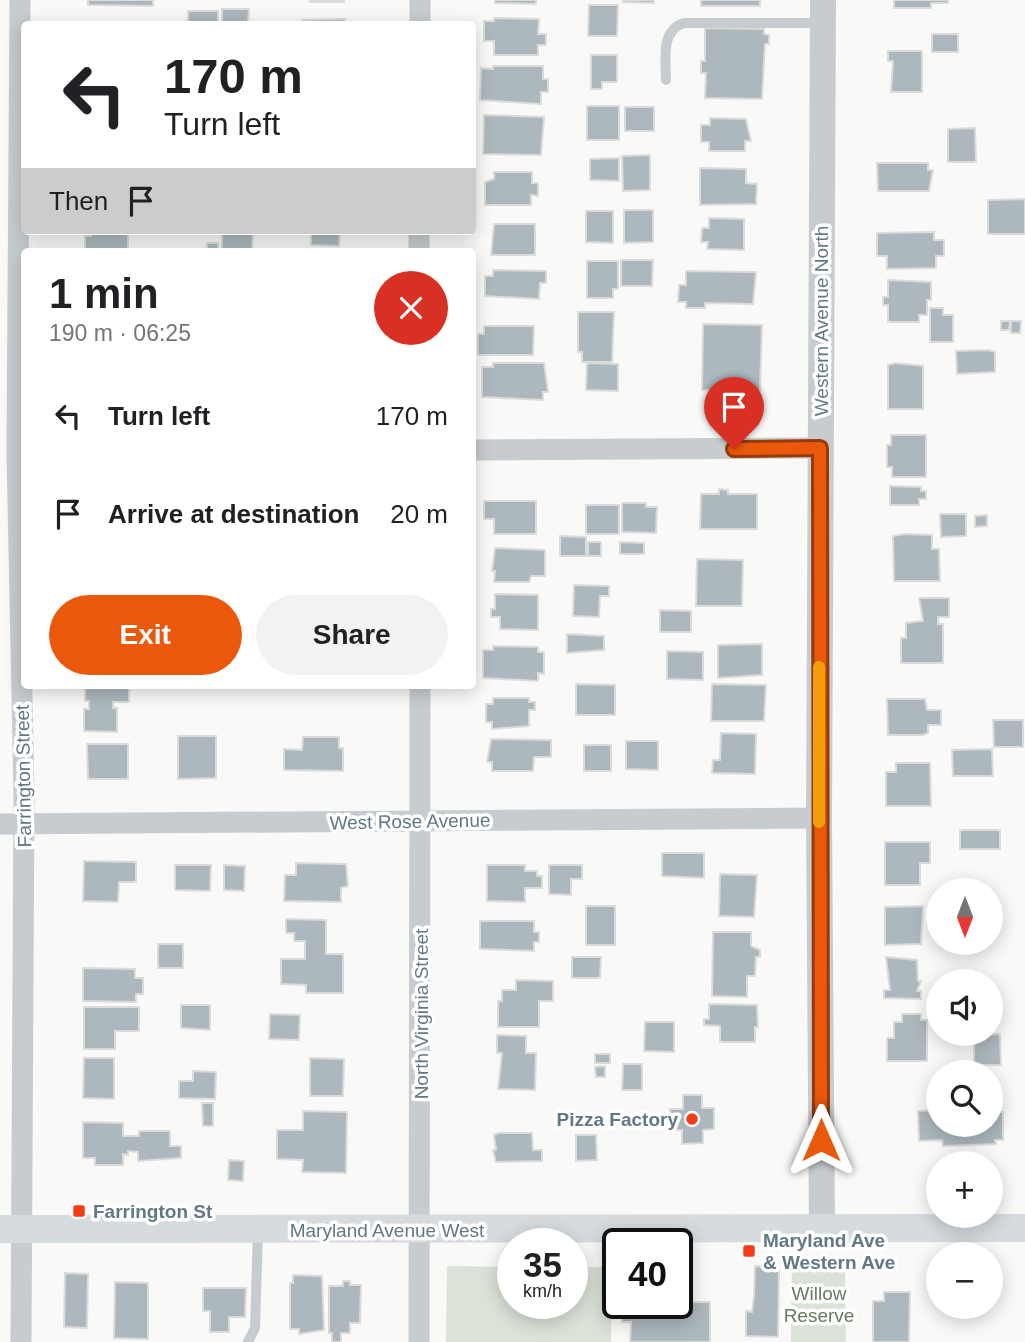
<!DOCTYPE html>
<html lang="en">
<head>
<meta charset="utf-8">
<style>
	:root { --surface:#fff; --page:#f2f2f2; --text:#202124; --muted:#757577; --accent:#ea580c }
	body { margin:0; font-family:Helvetica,sans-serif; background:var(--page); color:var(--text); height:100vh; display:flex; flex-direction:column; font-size:26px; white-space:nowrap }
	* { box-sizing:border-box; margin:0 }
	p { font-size:23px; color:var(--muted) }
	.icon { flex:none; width:38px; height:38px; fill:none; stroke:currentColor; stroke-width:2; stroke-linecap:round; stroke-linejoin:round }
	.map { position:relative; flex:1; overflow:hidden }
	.side { position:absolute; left:21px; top:248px; width:455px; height:441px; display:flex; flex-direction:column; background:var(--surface); border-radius:7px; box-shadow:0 4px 18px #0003 }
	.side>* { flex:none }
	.hud { position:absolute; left:21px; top:21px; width:455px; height:214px; border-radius:7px; box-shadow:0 4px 18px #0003; background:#fff; color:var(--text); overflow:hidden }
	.needle { width:46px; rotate:180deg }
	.buttons { position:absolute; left:926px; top:878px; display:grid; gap:14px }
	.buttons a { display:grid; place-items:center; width:77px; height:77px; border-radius:50%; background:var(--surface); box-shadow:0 4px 18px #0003; font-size:35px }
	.speed { position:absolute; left:497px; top:1228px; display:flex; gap:14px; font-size:35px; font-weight:700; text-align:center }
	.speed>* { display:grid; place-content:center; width:91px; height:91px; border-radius:50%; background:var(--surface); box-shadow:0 4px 18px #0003; line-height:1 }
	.speed small { font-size:18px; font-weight:400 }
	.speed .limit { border:4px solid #111; border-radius:10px; background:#fff; color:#111 }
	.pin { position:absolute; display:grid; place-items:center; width:60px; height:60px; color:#fff; margin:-72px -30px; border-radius:50% 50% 50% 0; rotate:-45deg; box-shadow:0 0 7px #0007 }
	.pin .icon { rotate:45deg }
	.me { position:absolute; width:77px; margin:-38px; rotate:0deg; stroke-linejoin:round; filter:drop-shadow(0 0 5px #0008) }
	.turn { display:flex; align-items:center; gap:24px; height:147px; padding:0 28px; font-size:32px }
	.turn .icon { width:91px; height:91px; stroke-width:2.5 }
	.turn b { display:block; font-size:49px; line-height:60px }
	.then { display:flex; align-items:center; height:66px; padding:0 28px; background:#0003; gap:14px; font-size:26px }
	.round { display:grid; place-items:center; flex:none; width:74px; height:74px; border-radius:37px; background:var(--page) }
	.overview { display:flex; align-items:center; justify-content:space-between; height:119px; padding:0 28px }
	h1 { font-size:42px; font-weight:600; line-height:52px }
	.button { display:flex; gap:14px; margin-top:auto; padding:14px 28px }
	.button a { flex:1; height:80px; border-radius:42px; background:var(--accent); color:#fff; font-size:28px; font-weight:600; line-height:80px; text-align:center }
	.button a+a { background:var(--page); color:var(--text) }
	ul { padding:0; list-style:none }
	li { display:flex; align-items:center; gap:21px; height:98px; padding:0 28px }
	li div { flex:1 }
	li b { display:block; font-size:26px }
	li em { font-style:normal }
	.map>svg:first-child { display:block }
	.green { fill:#dbe2d7 }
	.building { fill:#acb8bd; stroke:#dbdbd9; stroke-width:2 }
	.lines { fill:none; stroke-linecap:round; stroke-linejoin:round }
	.service { stroke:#c6cccf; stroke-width:10 }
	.minor { stroke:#c6cccf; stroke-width:21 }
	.tertiary { stroke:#c6cccf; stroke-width:26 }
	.secondary { stroke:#d5dbdf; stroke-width:28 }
	.route-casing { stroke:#983908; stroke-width:18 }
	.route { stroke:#ea580c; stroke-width:12 }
	.slow { stroke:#f59e0b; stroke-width:12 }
	.poi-dot { fill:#f53c1a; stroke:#fff; stroke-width:2.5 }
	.labels { text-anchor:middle; stroke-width:7; stroke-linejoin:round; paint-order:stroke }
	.street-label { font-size:19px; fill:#617885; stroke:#fff }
	.poi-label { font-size:19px; font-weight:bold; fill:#617885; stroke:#fff; text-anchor:start }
	.park-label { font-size:19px; fill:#687b61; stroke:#fff }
</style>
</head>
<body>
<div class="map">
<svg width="1025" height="1342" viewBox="0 0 1025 1342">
	<rect width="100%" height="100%" fill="#f9f9f7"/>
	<path class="green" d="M845 1265 846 1342H791L792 1266Z
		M447 1266 513 1267V1304H572V1267H612L611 1342H446Z"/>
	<path class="building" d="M88 0H153V6L88 5Z
		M310 0H344V2H310Z
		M495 0H536V4L495 3Z
		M623 0H654V3L623 2Z
		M701 0H760V6H701Z
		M894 0H948V3H931V8H894Z
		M589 5H618L617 36H588Z
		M222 9H249L248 24H222Z
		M188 11H218V24H188Z
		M494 18 539 19 538 34H546V45H538V55H494V41H484V21H494Z
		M345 19V24H302V20Z
		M705 28 764 29V34L769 35V44H765L762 99 705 98 706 73H701V61H705Z
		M932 34H958V52H932Z
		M888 51H922V92H891L893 61H888Z
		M591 55H617V82H602V89H591Z
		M493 66H543V79H548V92H541V104L480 100 481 68 493 69Z
		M587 106H619V140H587Z
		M625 107H654V131H625Z
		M484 115 544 117 541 155 483 154Z
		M710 118 746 119 751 141H745V151H709V142H701V125H710Z
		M975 128 976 162H948V129Z
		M650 155V190L623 191 622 156Z
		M619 158V181L590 180V159Z
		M877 163H928V170H933L929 191H878Z
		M700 168 746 169V183L757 184 756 204 700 205Z
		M494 172H532V183H538V196L531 195V205H485V182L494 179Z
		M1025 199V234H988V200Z
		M624 210H653V242L624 243Z
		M586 211H613V243L586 242Z
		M709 218 744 219V250L707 249 708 242H701L702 228H709Z
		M494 224H535V255H491Z
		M92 231H128V252H85V236H91Z
		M222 231H253L252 252H222Z
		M311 231H340L339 246 311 245Z
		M934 232V240H944V256H936V268L887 269V256H877V233Z
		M207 243H218V252H207Z
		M621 260H653L652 286H621Z
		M587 261H618V289H613V298H587Z
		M493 270 546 271V283H540L539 299 485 296V276H493Z
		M686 271 756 272 753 304 705 303V308H686V302H678L679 285H686Z
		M888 280 931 282V300H927V315H919V322H888V305H883V297H888Z
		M930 308H943V315H953V342H930Z
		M578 312H614L612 362H582V352H578Z
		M1001 321H1010L1009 330H1001Z
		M1011 321H1021L1020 333H1011Z
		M703 324 762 325 760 392 702 390Z
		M484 326H534L533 355H478V334H484Z
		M988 350 995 352V372L957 374 956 351Z
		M493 363H544L548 392H543V400L482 397V367H493Z
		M587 363 618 364V391L586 390Z
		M895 363 923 366V409H888V365Z
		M891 435H926V477H892V467H887V445H891Z
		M890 486 921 487V491H926V499H919V505H890Z
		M719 489 728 490V494H757V529H700L701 494H719Z
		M484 501H536V534H494V519H484Z
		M622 503H646V507H657L656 533 622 532Z
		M586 505H619V534H586Z
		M940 514H966V536L941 537Z
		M987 515V526L975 527V516Z
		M905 534 932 535V549H939L940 581H894L893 536Z
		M560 536 586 537V556H560Z
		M588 542H601V556H588Z
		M620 542 644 543V554H620Z
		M495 548 545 550V576H531L529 582H494L495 571H492Z
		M697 559 743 560 742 606H696Z
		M574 585 609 586V596H600L599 617 573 616Z
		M495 594 538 595V630L500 629V617H491V609H495Z
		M919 598H949V617H938V624H943V663H901V638H906V623L923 621Z
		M660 610 691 611V632H660Z
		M567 634 604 636V650L567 653Z
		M762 644V675L718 678V645Z
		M493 646 538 647V652H544V674L538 673V681L483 678V650H493Z
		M667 651 703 652V680L667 679Z
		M576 684 615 685V715H576Z
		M712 684 766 685 764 721H711Z
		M85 686H129V702H113V708H117V732L84 731V709H89V701H85Z
		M493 698H529V702H535V710H529V726L492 729V722H486V704H493Z
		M887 699H925L927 710H941V725H928V733L923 735H888Z
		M993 720H1023V747H994Z
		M721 733 756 734 755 774 712 773 713 760H720Z
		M178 736H216V778L178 779Z
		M303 737H339V748H343V771L284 770V749L302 750Z
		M491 739 551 740V757H534L533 771H492V762H487Z
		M626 741H658V770L626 769Z
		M87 744H128V779H88Z
		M584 745H611V771H584Z
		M992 749 993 776H953L952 750Z
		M896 763H930L931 806H886V772H896Z
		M960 830H1000V849H960Z
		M885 842H930V863H920V885H885Z
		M662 853H704V878L662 876Z
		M84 861 136 862V882H119L118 902 83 901Z
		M296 863 346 864 348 886 341 888V902L284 901 285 875H296Z
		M175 865H211L210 891 175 890Z
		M224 865 245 866 244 891 224 890Z
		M487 865H525V871H537V876H542V888H525V902L487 901Z
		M549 865H582V879H571V895L549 894Z
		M720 874 757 875 754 917 719 916Z
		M586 906H615V945H586Z
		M923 906 921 944 885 945V907Z
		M286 919 326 920V954H343V993H306V985L281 984V959H305V941H294V933H286Z
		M480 921H534V932H539V942H534V951L480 949Z
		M713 932H751V946L760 950V957H756L755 976H747V997L712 996Z
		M158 944H183V968H158Z
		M572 957H601L600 978H572Z
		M886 957 917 960 918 981H921L917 991H921V999L884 998V990H890Z
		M83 968 135 969V978H143V994H136V1002L83 1001Z
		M516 980 553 981V1001H539V1027H498V1001H502V990H516Z
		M709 1004 757 1005 758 1027H755V1042H720V1026L704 1025V1019H709Z
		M181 1005H210V1030L181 1028Z
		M84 1007H139V1031H115V1049H84Z
		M270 1014 300 1015 299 1040 269 1039Z
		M902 1014H921V1020H927V1061H887V1038H894V1022H902Z
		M645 1022H674V1052L644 1051Z
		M1000 1034 1001 1065H974V1035Z
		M497 1035 526 1036V1053H536L535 1090 498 1089 502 1053H497Z
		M595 1054H610V1063H595Z
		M84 1058H114V1099L83 1098Z
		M310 1058 344 1059 343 1096H310Z
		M623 1064H642V1090H622Z
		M605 1066V1077H596L595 1067Z
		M193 1071 216 1072 215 1099 179 1098V1081H193Z
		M683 1095H702V1108H714V1129L703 1130V1143L682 1144V1130H671L670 1109H683Z
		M202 1103H213V1126H203Z
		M990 1107H995V1112H1003V1140H995L996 1144 943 1146 942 1140 919 1141 918 1111 938 1110V1125H990Z
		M303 1111 347 1112 346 1173 302 1172 303 1160 277 1159V1130H303Z
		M83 1122 123 1123V1136H139V1131H170V1146H181V1158L138 1161V1152L128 1151V1155L123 1154V1165H95V1158H83Z
		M499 1133H532L533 1150H542V1161L496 1162 493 1150H496L494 1135Z
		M576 1135H596L597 1160 576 1161Z
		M229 1160 244 1161 243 1181 228 1180Z
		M755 1266 779 1267 778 1337 746 1336V1311L752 1312 754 1296Z
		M65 1273 88 1274 87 1328 64 1327Z
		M293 1275 322 1276 324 1330 299 1334V1329H290V1283H293Z
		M343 1281H350V1285H361L360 1323H350V1333H341V1342H332V1333H329V1286H343Z
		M115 1282 148 1283V1339L114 1338Z
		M203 1288H246L245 1317H229V1332H210V1311H203Z
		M884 1292H910L909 1342H873V1301H884Z
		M677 1302H710V1342H630L631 1322H622V1304H658V1317H674V1304Z"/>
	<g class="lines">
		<path class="service" d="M666 80C666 59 660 31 684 23H823
			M248 1342 255 1328 258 1231"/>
		<path class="minor" d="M20 0 17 452 24 796 21 1342
			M420 24V0
			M419 252V231
			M472 450 820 448
			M0 824 819 818
			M419 1342 420 686"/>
		<path class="tertiary" d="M822 1229 819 818 823 0"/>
		<path class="secondary" d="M0 1229 1025 1228"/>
	</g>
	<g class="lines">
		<g class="route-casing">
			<path id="route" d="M734 449 820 448 821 1140"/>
		</g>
		<use href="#route" class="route"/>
		<path class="slow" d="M819 822V667"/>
	</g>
	<g class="poi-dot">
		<circle cx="692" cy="1119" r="7"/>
		<rect x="72" y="1204" width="14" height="14" rx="3.5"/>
		<rect x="742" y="1244" width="14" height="14" rx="3.5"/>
	</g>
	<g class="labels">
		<g class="street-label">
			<text transform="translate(821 321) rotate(-90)" y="7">Western Avenue North</text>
			<text transform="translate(23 776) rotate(-91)" y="7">Farrington Street</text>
			<text transform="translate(410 821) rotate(-1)" y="7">West Rose Avenue</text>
			<text transform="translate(421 1014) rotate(-90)" y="7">North Virginia Street</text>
			<text x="387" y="1237">Maryland Avenue West</text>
		</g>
		<g class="poi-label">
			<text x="678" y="1126" text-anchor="end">Pizza Factory</text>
			<text x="93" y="1218">Farrington St</text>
			<text x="763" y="1247">Maryland Ave<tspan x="763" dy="22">&amp; Western Ave</tspan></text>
		</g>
		<g class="park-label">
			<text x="819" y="1300">Willow<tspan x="819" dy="22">Reserve</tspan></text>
		</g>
	</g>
</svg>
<div class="buttons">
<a><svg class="needle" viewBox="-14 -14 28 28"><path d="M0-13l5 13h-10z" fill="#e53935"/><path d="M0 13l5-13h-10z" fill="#757577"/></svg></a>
<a><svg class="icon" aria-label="sound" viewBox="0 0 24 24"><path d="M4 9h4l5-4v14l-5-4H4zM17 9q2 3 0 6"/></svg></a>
<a><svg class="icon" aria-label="search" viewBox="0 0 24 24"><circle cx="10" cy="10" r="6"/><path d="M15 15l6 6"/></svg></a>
<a>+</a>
<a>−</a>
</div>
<div class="speed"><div>35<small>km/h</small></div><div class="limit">40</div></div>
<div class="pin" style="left:734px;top:449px;background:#d93025"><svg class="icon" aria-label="arrive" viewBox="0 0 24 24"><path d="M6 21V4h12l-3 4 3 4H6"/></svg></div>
<svg class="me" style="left:821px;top:1140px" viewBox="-20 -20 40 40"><path d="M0-17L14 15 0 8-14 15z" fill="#ea580c" stroke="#fff" stroke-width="4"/></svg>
<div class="hud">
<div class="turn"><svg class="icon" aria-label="left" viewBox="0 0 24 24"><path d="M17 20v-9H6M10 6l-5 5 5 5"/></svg><div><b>170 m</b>Turn left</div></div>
<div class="then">Then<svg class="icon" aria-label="arrive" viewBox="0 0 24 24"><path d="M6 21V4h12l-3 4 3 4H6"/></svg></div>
</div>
<section class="side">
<div class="overview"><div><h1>1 min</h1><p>190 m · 06:25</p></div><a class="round" style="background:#d93025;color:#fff"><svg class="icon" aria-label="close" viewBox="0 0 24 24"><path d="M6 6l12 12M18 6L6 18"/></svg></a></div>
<ul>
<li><svg class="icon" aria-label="left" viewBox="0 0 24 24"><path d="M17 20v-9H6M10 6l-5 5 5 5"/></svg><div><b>Turn left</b></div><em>170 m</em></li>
<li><svg class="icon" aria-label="arrive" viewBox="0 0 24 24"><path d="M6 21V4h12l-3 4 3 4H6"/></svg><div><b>Arrive at destination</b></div><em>20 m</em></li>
</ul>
<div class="button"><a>Exit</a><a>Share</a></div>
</section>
</div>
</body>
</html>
